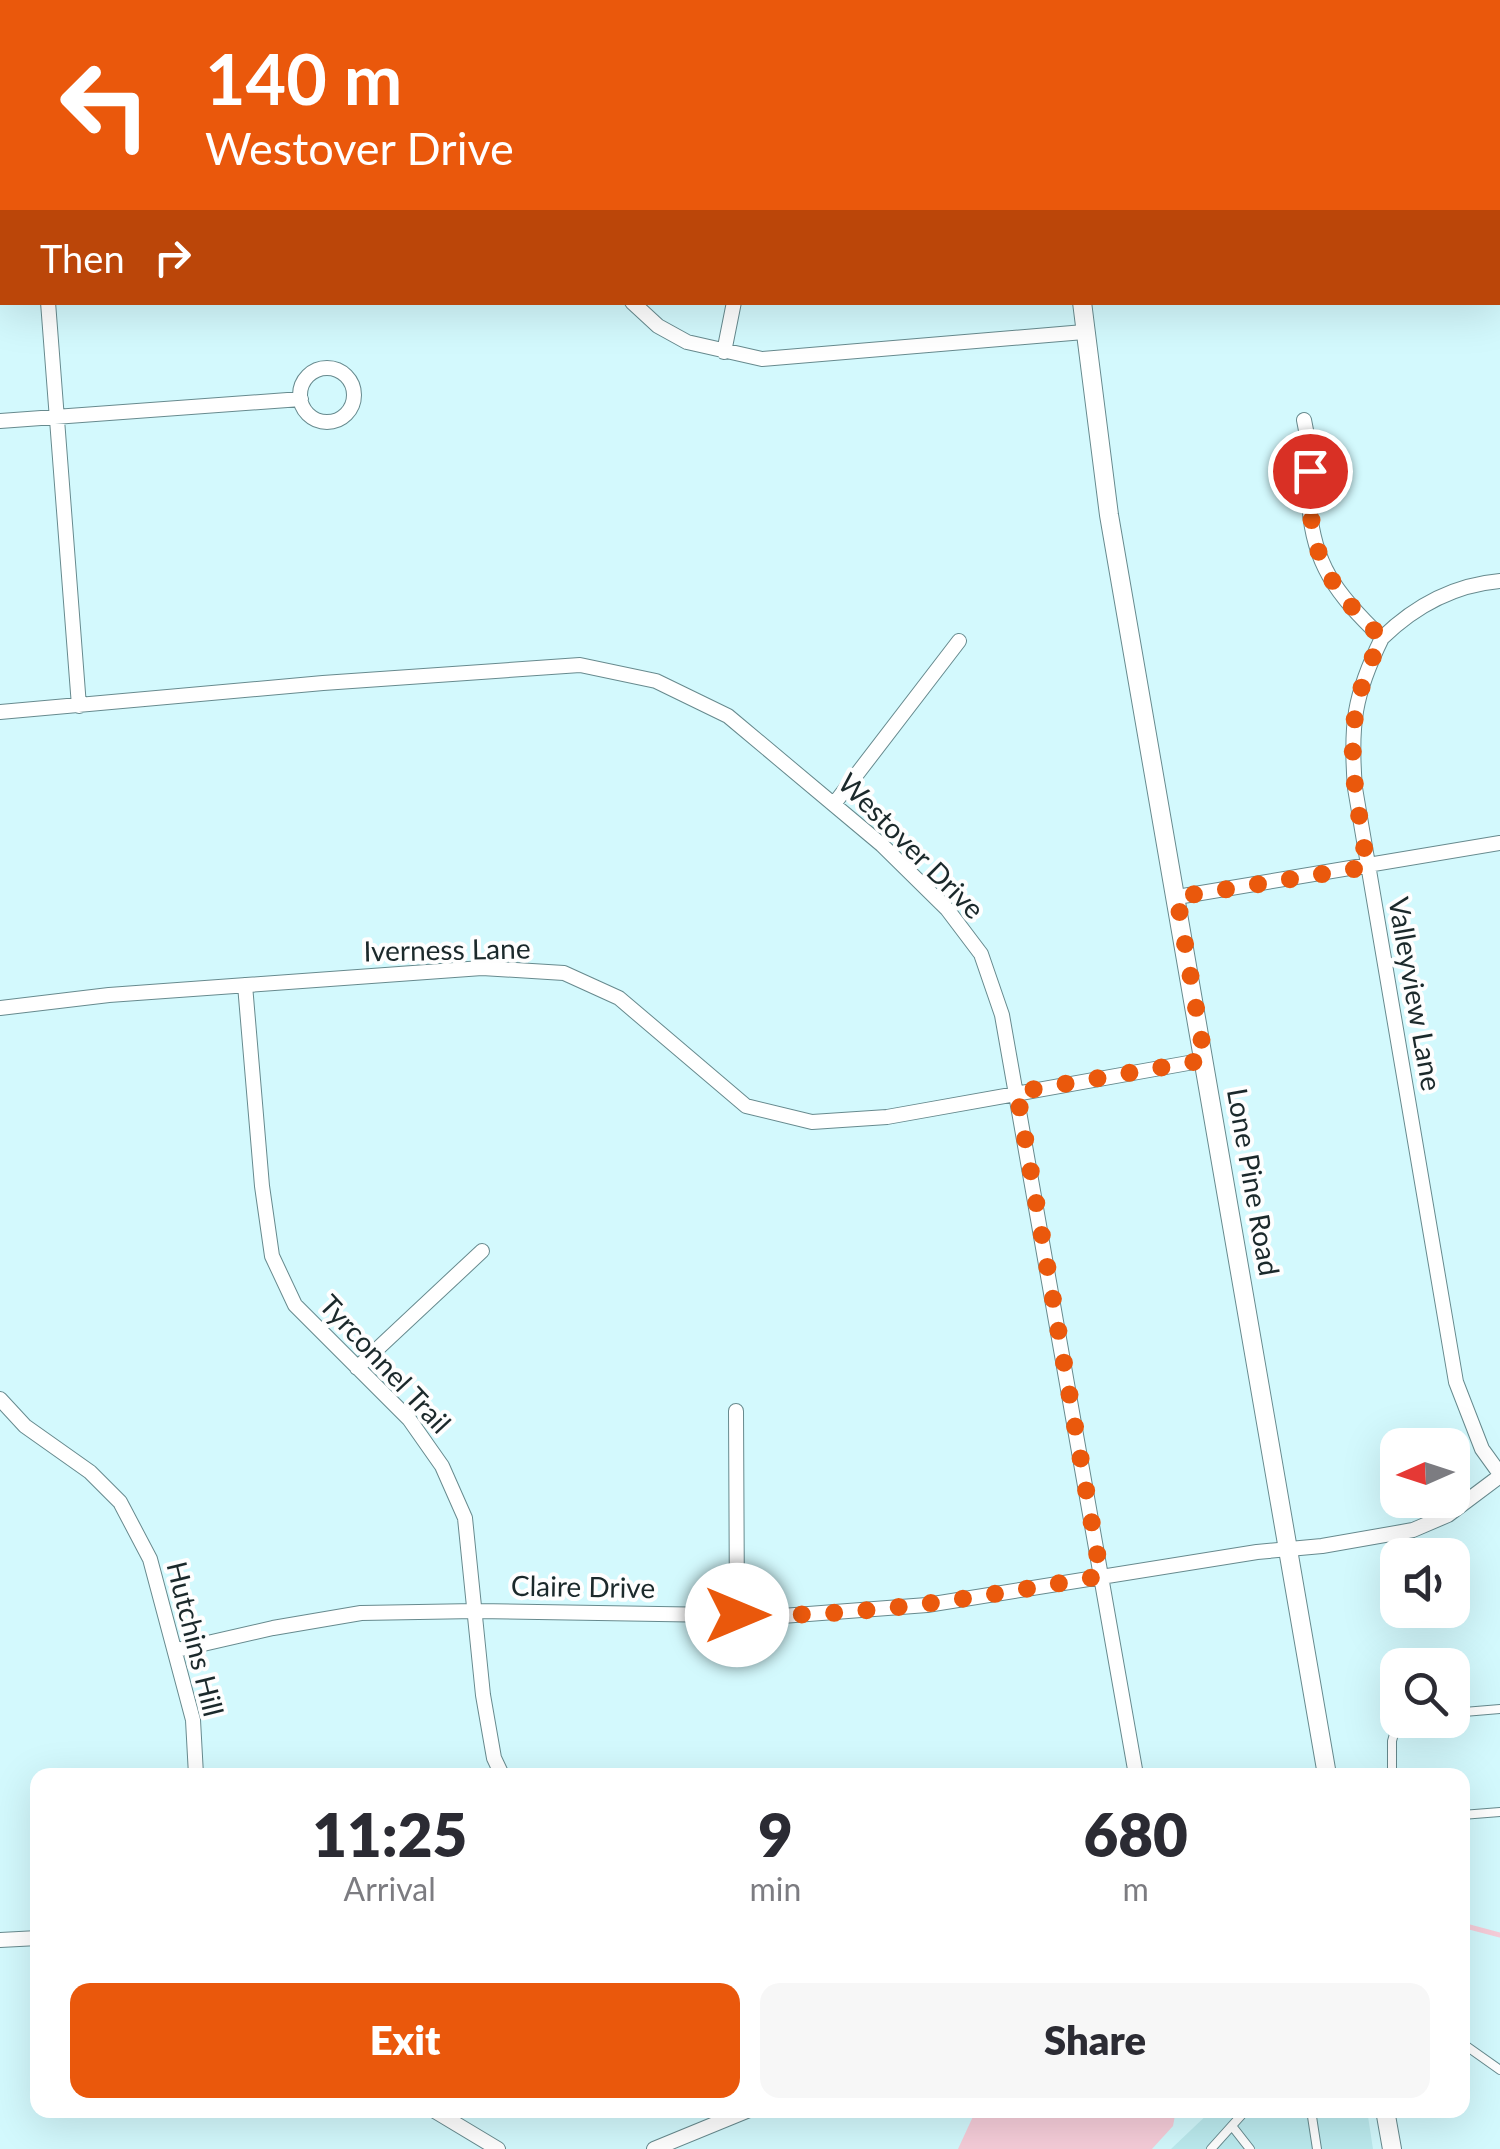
<!DOCTYPE html>
<html lang="en">
<head>
<meta charset="utf-8">
<style>
	:root { --surface:#fff; --page:#f7f7f7; --text:#2b2b33; --muted:#7c7c81; --accent:#ea580c }
	body { margin:0; font-family:Lato,sans-serif; background:var(--page); color:var(--text); height:100vh; display:flex; flex-direction:column; font-size:38px; white-space:nowrap }
	* { box-sizing:border-box; margin:0 }
	p { font-size:32px; color:var(--muted) }
	.icon { flex:none; width:55px; height:55px; fill:none; stroke:currentColor; stroke-width:2; stroke-linecap:round; stroke-linejoin:round }
	.map { position:relative; flex:1; overflow:hidden }
	.details { position:absolute; left:30px; top:1768px; width:1440px; height:350px; display:flex; flex-direction:column; background:var(--surface); border-radius:20px; box-shadow:0 10px 40px #0002 }
	.details>* { flex:none }
	.guide { position:absolute; left:0px; top:0px; width:1500px; height:305px; box-shadow:0 10px 40px #0002; background:#ea580c; color:#fff; overflow:hidden }
	.needle { width:65px; rotate:267deg }
	.controls { position:absolute; left:1380px; top:1428px; display:grid; gap:20px }
	.controls a { display:grid; place-items:center; width:90px; height:90px; border-radius:20px; background:var(--surface); box-shadow:0 10px 40px #0002; font-size:50px }
	.pin { position:absolute; display:grid; place-items:center; width:85px; height:85px; color:#fff; margin:-42px; border:5px solid #fff; border-radius:50%; box-shadow:0 2px 10px #0007 }
	.me { position:absolute; width:110px; margin:-55px; rotate:90deg; stroke-linejoin:round; filter:drop-shadow(0 0 8px #0008) }
	.turn { display:flex; align-items:center; gap:35px; height:210px; padding:0 40px; font-size:45px }
	.turn .icon { width:130px; height:130px; stroke-width:2.5 }
	.turn b { display:block; font-size:70px; line-height:85px }
	.then { display:flex; align-items:center; height:95px; padding:0 40px; background:#0003; gap:20px; font-size:38px }
	.eta { display:flex; justify-content:space-evenly; align-items:center; height:170px; text-align:center }
	.eta b { font-size:60px; font-weight:800; line-height:70px }
	.primary-button { display:flex; gap:20px; margin-top:auto; padding:20px 40px }
	.primary-button a { flex:1; height:115px; border-radius:20px; background:var(--accent); color:#fff; font-size:40px; font-weight:800; line-height:115px; text-align:center }
	.primary-button a+a { background:var(--page); color:var(--text) }
	.map>svg:first-child { display:block }
	.built { fill:#bcebef }
	.water { fill:#f6cdd9 }
	.lines { fill:none; stroke-linecap:round; stroke-linejoin:round }
	.stream { stroke:#f6cdd9; stroke-width:5 }
	.service-casing { stroke:#678a8e; stroke-width:10 }
	.minor-casing { stroke:#678a8e; stroke-width:16 }
	.tertiary-casing { stroke:#678a8e; stroke-width:20 }
	.service { stroke:#fff; stroke-width:8 }
	.minor { stroke:#fff; stroke-width:14 }
	.tertiary { stroke:#fff; stroke-width:18 }
	.route { stroke:#ea580c; stroke-width:18; stroke-dasharray:0 32.4 }
	.labels { text-anchor:middle; stroke-width:8; stroke-linejoin:round; paint-order:stroke }
	.street-label { font-size:28px; fill:#1b292b; stroke:#fefefe }
</style>
</head>
<body>
<div class="map">
<svg width="1500" height="2149" viewBox="0 0 1500 2149">
	<rect width="100%" height="100%" fill="#d3f9fd"/>
	<path class="built" d="M1212 2110H1367L1373 2149H1171Z"/>
	<path class="water" d="M976 2110H1176L1173 2126 1152 2149H958Z"/>
	<g class="lines">
		<path class="stream" d="M1462 1925 1500 1935"/>
		<g class="service-casing">
			<path id="service" d="M1452 1713 1500 1709
				M1392 1775V1741L1398 1720
				M1462 1815 1500 1812
				M1462 2043 1500 2070
				M1311 2110 1317 2149
				M1232 2126 1250 2149
				M1211 2149 1246 2110"/>
		</g>
		<g class="minor-casing">
			<path id="minor" d="M483 0 484 2
				M745 0V2
				M0 149H2
				M1498 218 1500 219
				M48 302 79 706
				M632 302 658 326 687 342 762 359 1084 332
				M724 352 734 302
				M300 395a27 27 0 1 1 54 0a27 27 0 1 1-54 0Z
				M1304 420C1311 449 1308 469 1309 498 1311 563 1337 595 1382 638 1354 695 1350 725 1355 788L1456 1382 1482 1449 1500 1474
				M0 421 301 399
				M1382 638C1415 606 1454 585 1500 581
				M0 712 323 683 580 665 656 681 728 716 882 845 947 909 981 954 1002 1015 1136 1775
				M834 804 959 641
				M1177 897 1500 843
				M245 985 262 1186 272 1256 295 1305 409 1419 442 1466 465 1518 483 1695 494 1758 502 1775
				M0 1008 109 995 482 968 564 973 619 998 746 1106 812 1122 887 1117 1205 1060
				M357 1368 482 1251
				M0 1399 25 1426 90 1472 120 1502 150 1559 193 1720 196 1775
				M736 1411 737 1615
				M177 1650 273 1628 361 1613 476 1611 782 1616 927 1605 1257 1552 1322 1546 1413 1530 1448 1515 1500 1476
				M0 1940 38 1938
				M433 2110 498 2149
				M654 2149 749 2110"/>
		</g>
		<g class="tertiary-casing">
			<path id="tertiary" d="M1056 0V2
				M1082 302 1109 515 1327 1775
				M1385 2110 1392 2149"/>
		</g>
		<use href="#service" class="service"/>
		<use href="#minor" class="minor"/>
		<use href="#tertiary" class="tertiary"/>
	</g>
	<g class="lines">
		<path class="route" d="M737 1615C860 1618 980 1597 1101 1576L1017 1092 1205 1060 1177 897 1367 867C1354 775 1337 725 1382 638 1325 583 1307 552 1310 471"/>
	</g>
	<g class="labels">
		<g class="street-label">
			<text transform="translate(911 846) rotate(45)" y="10">Westover Drive</text>
			<text transform="translate(447 950) rotate(-1)" y="10">Iverness Lane</text>
			<text transform="translate(1415 994) rotate(80)" y="10">Valleyview Lane</text>
			<text transform="translate(1253 1182) rotate(80)" y="10">Lone Pine Road</text>
			<text transform="translate(385 1364) rotate(47)" y="10">Tyrconnel Trail</text>
			<text transform="translate(583 1587) rotate(1)" y="10">Claire Drive</text>
			<text transform="translate(195 1639) rotate(76)" y="10">Hutchins Hill</text>
		</g>
	</g>
</svg>
<div class="controls">
<a><svg class="needle" viewBox="-14 -14 28 28"><path d="M0-13l5 13h-10z" fill="#e53935"/><path d="M0 13l5-13h-10z" fill="#7c7c81"/></svg></a>
<a><svg class="icon" aria-label="sound" viewBox="0 0 24 24"><path d="M4 9h4l5-4v14l-5-4H4zM17 9q2 3 0 6"/></svg></a>
<a><svg class="icon" aria-label="search" viewBox="0 0 24 24"><circle cx="10" cy="10" r="6"/><path d="M15 15l6 6"/></svg></a>
</div>
<div class="pin" style="left:1310px;top:471px;background:#d93025"><svg class="icon" aria-label="arrive" viewBox="0 0 24 24"><path d="M6 21V4h12l-3 4 3 4H6"/></svg></div>
<svg class="me" style="left:737px;top:1615px" viewBox="-20 -20 40 40"><circle r="19" fill="#fff"/><path d="M0-13L10 11 0 6-10 11z" fill="#ea580c"/></svg>
<div class="guide">
<div class="turn"><svg class="icon" aria-label="left" viewBox="0 0 24 24"><path d="M17 20v-9H6M10 6l-5 5 5 5"/></svg><div><b>140 m</b>Westover Drive</div></div>
<div class="then">Then<svg class="icon" aria-label="right" viewBox="0 0 24 24"><path d="M7 20v-9h11M14 6l5 5-5 5"/></svg></div>
</div>
<section class="details">
<div class="eta">
<div><b>11:25</b><p>Arrival</p></div>
<div><b>9</b><p>min</p></div>
<div><b>680</b><p>m</p></div>
</div>
<div class="primary-button"><a>Exit</a><a>Share</a></div>
</section>
</div>
</body>
</html>
